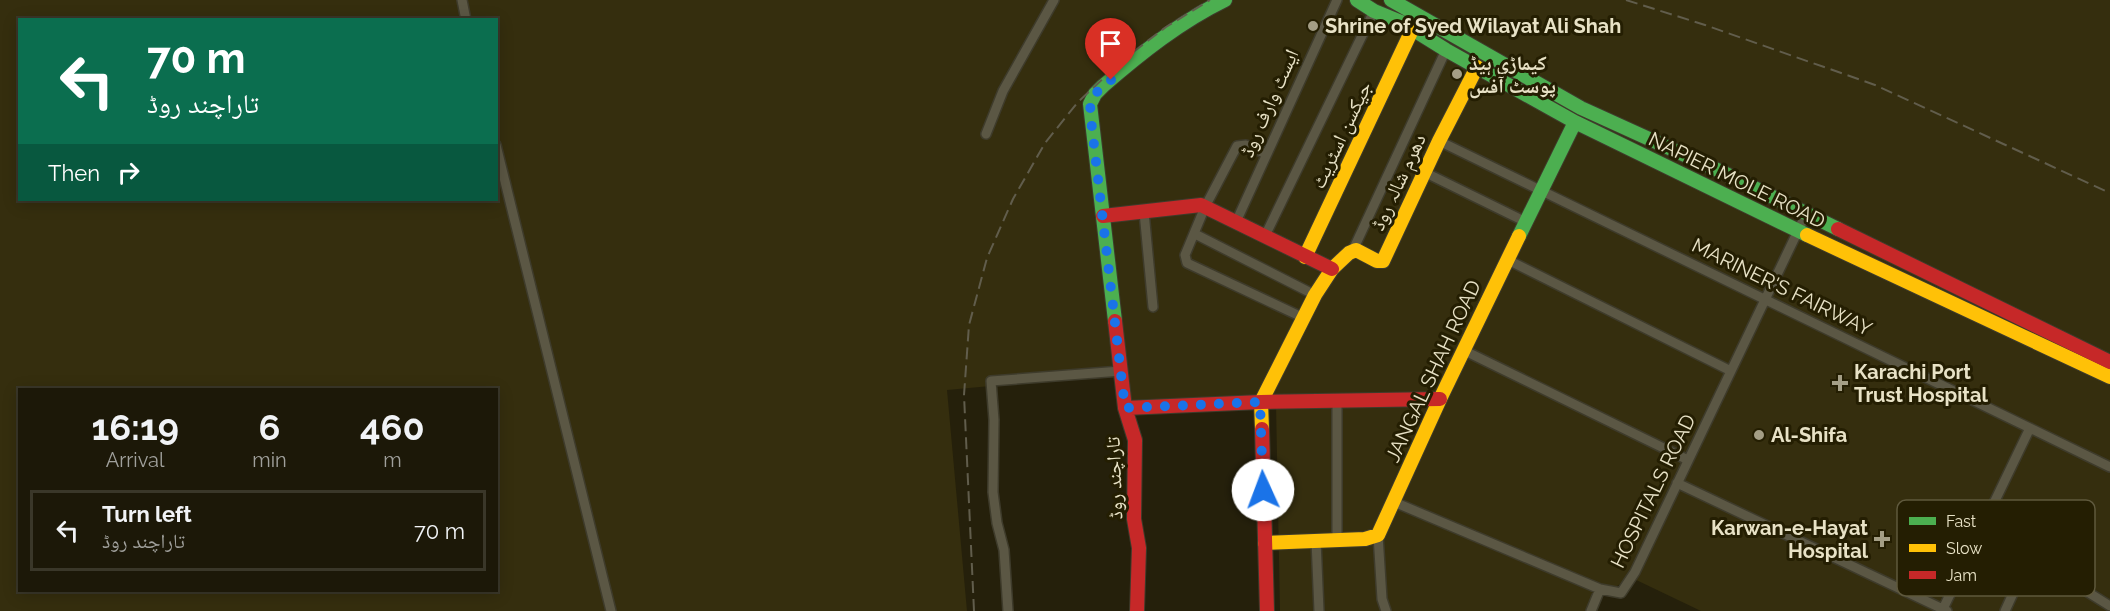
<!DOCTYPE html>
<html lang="en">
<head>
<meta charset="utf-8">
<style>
	:root { --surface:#1c1808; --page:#252112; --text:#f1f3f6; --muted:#a0a09c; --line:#3a3729 }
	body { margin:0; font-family:Raleway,"Noto Naskh Arabic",sans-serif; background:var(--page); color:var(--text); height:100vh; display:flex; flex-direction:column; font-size:22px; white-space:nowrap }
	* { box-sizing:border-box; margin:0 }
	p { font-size:20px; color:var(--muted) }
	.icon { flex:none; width:33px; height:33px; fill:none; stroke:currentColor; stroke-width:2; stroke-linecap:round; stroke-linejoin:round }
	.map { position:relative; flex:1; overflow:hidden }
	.panel { position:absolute; left:18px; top:388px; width:480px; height:204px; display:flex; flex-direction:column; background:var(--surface); border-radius:0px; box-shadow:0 3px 15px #0003,0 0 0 2px var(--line) }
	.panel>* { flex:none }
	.hud { position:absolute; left:18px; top:18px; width:480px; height:183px; border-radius:0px; box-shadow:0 3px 15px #0003,0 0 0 2px var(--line); background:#0b6e4f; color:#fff; overflow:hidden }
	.pin { position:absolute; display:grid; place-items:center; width:51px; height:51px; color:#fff; margin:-62px -26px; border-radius:50% 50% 50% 0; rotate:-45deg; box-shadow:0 0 6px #0007 }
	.pin .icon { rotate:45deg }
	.me { position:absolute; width:66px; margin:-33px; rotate:358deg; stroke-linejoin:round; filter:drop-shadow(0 0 4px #0008) }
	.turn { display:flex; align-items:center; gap:21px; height:126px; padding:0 30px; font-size:27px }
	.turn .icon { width:78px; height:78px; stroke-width:2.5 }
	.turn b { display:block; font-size:42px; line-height:51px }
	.then { display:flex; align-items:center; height:57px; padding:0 30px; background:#0003; gap:12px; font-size:22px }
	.eta { display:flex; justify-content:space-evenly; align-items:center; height:102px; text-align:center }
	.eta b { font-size:36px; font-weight:700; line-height:42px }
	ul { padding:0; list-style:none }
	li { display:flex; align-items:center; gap:18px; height:81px; margin:0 12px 9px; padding:0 18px; border:3px solid var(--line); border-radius:0px }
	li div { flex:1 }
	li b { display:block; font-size:22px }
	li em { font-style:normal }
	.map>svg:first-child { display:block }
	.built { fill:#352e0e; fill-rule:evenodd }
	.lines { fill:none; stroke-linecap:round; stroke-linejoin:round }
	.street-casing { stroke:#3e3b2b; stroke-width:12 }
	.fast-casing { stroke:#3e3b2b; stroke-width:16 }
	.slow-casing { stroke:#3e3b2b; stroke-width:16 }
	.jam-casing { stroke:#3e3b2b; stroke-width:16 }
	.street { stroke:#5b5744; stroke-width:9 }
	.fast { stroke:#4caf50; stroke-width:14 }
	.slow { stroke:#ffc107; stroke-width:14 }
	.jam { stroke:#c62828; stroke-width:14 }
	.rail { stroke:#615d4c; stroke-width:2; stroke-dasharray:12 6; stroke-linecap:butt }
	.route { stroke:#1a73e8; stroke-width:10; stroke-dasharray:0 18 }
	.poi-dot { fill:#a49e85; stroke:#241e02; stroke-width:2 }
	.labels { text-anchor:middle; stroke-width:6; stroke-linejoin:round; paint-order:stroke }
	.poi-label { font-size:20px; font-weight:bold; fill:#e8e2c6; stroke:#241e02; text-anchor:start }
	.street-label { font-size:20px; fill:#e8e2c6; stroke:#241e02 }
	.key { fill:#241e02; stroke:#5f593d; stroke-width:1.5 }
	.key-label { font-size:16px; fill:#e8e2c6 }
</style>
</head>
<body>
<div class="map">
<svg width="2110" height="611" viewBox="0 0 2110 611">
	<rect width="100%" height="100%" fill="#25200b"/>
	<path class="built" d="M0 0H2110V611H1701L1630 577 1590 605 1586 611H1280L1276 404 1128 416 1122 374 947 390 967 611H0ZM20 20H496V200H20ZM20 390H496V591H20Z"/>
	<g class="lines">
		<g class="street-casing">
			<path id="street" d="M462 0 466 20
				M986 134 1003 91 1054 0
				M1439 141 2110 467
				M496 145 611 611
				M1266 154 1246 145 1237 146 1205 207 1185 255 1187 263 1304 318
				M1424 172 1526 222
				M1144 212 1153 307
				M1236 222 1337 0
				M1195 234 1315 295
				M1265 236 1374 11
				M1353 250 1446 50
				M1508 260 1731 371
				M1463 350 1688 460
				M1337 400V539
				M1677 483 1947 611
				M1394 502 1600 589 1621 593 1635 572 1806 214
				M1980 532 2030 556 2110 606
				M1378 535 1382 599 1386 611
				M1316 540 1319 611
				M1008 611 1004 550 997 523 993 492 994 420 991 381 1121 371
				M1591 611 1600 589
				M1942 611 2030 428
				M2005 611 2030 556"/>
		</g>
		<g class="fast-casing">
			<path id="fast" d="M1357 0 1374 11 1401 22 1446 50 1575 122 1807 235
				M1391 0 1581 108 1722 172 1838 229
				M1519 236 1575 122
				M1115 321 1090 104 1095 94 1103 86C1141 53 1180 22 1225 0"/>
		</g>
		<g class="slow-casing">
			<path id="slow" d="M1807 235 2110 377
				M1305 257 1412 30
				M1262 429 1261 402 1315 295 1332 269 1349 253 1356 250 1377 261H1383L1439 141 1477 67
				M1265 543 1365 539 1378 535 1440 399 1519 236"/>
		</g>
		<g class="jam-casing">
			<path id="jam" d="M1103 216 1201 205 1332 269
				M1838 229 2110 362
				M1115 321 1125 408 1135 440 1134 519 1139 548 1137 611
				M1125 408 1261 402 1440 399
				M1262 429 1267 611"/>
		</g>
		<use href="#street" class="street"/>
		<use href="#fast" class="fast"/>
		<use href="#slow" class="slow"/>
		<use href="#jam" class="jam"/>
		<path class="rail" d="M1626 0 1705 25 1875 85 2110 193
			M974 611 964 395 969 325 987 258 1013 199 1045 143 1078 102 1124 59 1166 27 1210 0"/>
	</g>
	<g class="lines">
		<path class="route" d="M1111 80C1099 89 1091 95 1090 111L1125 408 1260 402 1263 490"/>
	</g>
	<g class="poi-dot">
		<circle cx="1313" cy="26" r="6"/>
		<circle cx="1457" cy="74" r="6"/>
		<path d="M1837 374h6v6h6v6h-6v6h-6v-6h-6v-6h6z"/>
		<circle cx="1759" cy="435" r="6"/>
		<path d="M1879 530h6v6h6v6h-6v6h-6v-6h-6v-6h6z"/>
	</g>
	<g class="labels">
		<g class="poi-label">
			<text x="1325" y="33">Shrine of Syed Wilayat Ali Shah</text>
			<text x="1469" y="70">کیماڑی ہیڈ<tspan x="1469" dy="23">پوسٹ آفس</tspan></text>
			<text x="1854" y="379">Karachi Port<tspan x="1854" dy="23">Trust Hospital</tspan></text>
			<text x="1771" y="442">Al-Shifa</text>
			<text x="1868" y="535" text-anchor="end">Karwan-e-Hayat<tspan x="1868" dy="23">Hospital</tspan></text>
		</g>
		<g class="street-label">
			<text transform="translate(1269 103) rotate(-66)" y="7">ایسٹ وارف روڈ</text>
			<text transform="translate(1341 135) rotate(-65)" y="7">جیکسن اسٹریٹ</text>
			<text transform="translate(1737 180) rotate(26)" y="7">NAPIER MOLE ROAD</text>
			<text transform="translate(1398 182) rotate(-65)" y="7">دھرم شالہ روڈ</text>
			<text transform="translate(1782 287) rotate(26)" y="7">MARINER'S FAIRWAY</text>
			<text transform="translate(1433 371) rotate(-65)" y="7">JANGAL SHAH ROAD</text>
			<text transform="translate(1114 478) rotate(-92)" y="7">تاراچند روڈ</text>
			<text transform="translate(1653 491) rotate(-64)" y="7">HOSPITALS ROAD</text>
		</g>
	</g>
	<rect x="1897" y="500" width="198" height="96" rx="9" class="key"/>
	<rect x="1909" y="517" width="27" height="8" fill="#4caf50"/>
	<rect x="1909" y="544" width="27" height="8" fill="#ffc107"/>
	<rect x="1909" y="571" width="27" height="8" fill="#c62828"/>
	<g class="key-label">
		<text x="1946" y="527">Fast</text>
		<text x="1946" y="554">Slow</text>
		<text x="1946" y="581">Jam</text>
	</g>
</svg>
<div class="pin" style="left:1111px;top:80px;background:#d93025"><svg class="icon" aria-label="arrive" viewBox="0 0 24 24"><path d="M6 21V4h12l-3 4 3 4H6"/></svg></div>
<svg class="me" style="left:1263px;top:490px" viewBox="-20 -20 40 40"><circle r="19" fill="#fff"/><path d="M0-13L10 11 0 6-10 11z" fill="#1a73e8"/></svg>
<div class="hud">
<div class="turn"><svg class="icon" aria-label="left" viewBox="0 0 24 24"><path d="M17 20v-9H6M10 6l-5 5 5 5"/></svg><div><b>70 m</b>تاراچند روڈ</div></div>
<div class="then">Then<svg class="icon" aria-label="right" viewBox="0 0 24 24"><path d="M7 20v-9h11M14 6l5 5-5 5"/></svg></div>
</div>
<section class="panel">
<div class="eta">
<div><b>16:19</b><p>Arrival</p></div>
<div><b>6</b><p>min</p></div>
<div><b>460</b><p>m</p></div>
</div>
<ul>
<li><svg class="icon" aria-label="left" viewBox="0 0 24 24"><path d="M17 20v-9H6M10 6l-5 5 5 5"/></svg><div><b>Turn left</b><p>تاراچند روڈ</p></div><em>70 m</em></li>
</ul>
</section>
</div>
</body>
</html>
